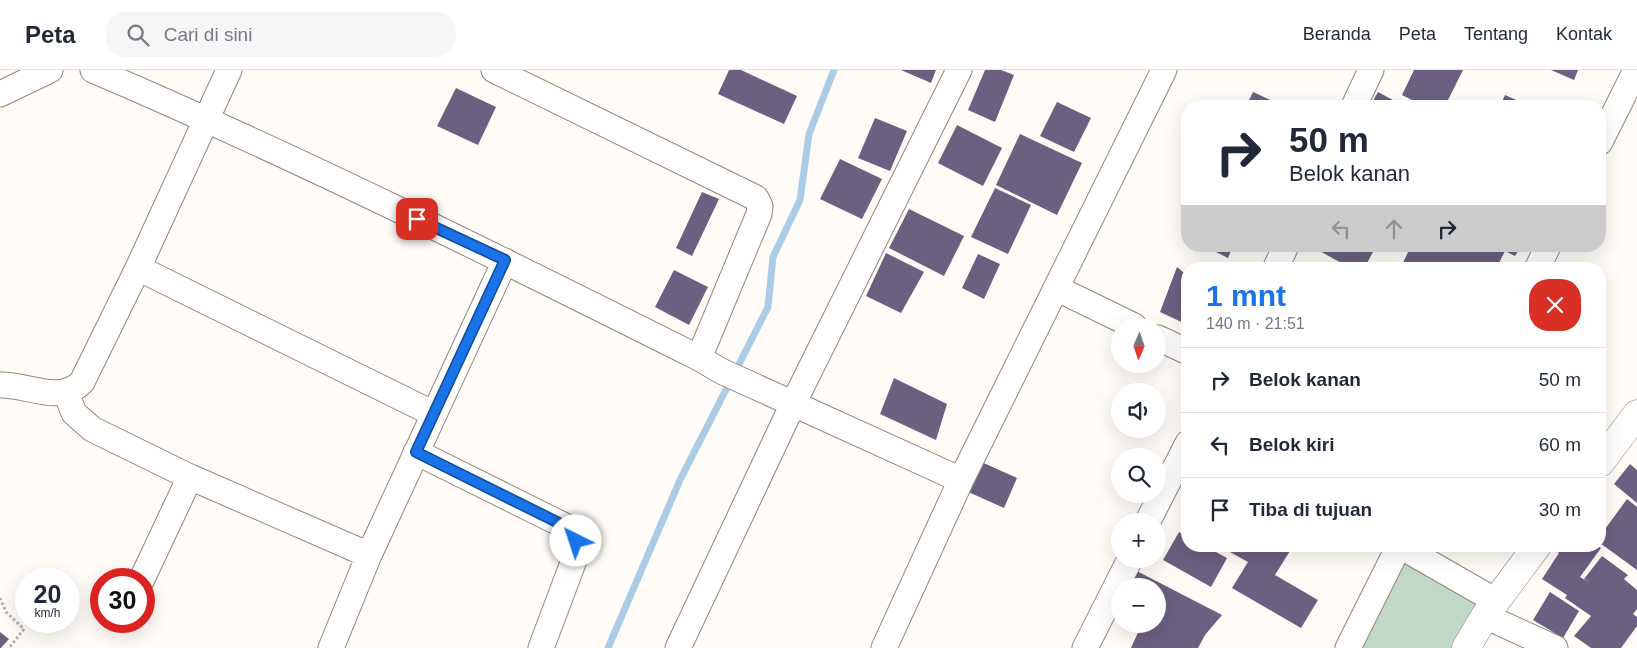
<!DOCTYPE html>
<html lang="id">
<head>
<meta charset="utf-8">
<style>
	:root { --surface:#fff; --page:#f6f6f7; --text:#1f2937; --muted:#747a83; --line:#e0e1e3; --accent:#1a73e8 }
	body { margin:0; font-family:Helvetica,sans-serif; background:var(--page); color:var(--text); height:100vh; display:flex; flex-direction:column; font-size:19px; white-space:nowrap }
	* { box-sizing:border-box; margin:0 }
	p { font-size:16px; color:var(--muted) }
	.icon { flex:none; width:28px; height:28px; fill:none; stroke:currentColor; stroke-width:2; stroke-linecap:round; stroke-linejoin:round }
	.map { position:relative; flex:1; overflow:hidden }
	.details { position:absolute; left:1181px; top:192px; width:425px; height:290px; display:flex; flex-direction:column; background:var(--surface); border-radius:20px; box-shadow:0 5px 20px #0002 }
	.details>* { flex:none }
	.guide { position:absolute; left:1181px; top:30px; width:425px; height:152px; border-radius:20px; box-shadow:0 5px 20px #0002; background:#fff; color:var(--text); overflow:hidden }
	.needle { width:32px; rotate:182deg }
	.fabs { position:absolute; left:1111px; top:248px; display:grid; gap:10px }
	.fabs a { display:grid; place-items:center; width:55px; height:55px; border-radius:50%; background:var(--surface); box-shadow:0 5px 20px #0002; font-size:25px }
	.speed { position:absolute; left:15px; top:498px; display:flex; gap:10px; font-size:25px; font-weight:700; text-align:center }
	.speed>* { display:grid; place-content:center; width:65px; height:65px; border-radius:50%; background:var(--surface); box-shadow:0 5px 20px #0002; line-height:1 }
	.speed small { font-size:12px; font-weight:400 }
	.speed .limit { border:8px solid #d22; background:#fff; color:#111 }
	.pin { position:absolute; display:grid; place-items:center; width:42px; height:42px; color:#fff; margin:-21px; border-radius:10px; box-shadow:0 2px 8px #0006 }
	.me { position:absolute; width:55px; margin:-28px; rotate:319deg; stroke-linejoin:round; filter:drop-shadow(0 0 4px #0008) }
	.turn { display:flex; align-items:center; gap:18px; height:105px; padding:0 25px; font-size:22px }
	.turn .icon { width:65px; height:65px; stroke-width:2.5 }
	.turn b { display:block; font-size:35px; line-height:42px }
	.lanes { display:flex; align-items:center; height:48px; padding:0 25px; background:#0003; justify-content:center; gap:25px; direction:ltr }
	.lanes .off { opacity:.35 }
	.round { display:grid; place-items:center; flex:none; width:52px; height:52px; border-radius:20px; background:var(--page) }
	.headline { display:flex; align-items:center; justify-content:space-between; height:85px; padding:0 25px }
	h1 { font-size:30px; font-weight:600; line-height:38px; color:var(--accent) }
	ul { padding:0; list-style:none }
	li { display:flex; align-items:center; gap:15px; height:65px; padding:0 25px; border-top:1px solid var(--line) }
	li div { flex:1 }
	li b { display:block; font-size:19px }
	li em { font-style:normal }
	header { display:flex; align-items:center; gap:30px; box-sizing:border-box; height:70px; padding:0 25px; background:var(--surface); border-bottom:1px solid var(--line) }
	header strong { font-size:24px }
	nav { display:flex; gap:28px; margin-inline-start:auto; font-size:18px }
	.search { width:350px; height:45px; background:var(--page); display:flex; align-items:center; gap:12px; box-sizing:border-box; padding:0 18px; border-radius:20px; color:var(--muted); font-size:19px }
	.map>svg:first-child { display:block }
	.green { fill:#c1d8c7 }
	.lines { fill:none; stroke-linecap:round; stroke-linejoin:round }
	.stream { stroke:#abcce7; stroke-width:7 }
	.building { fill:#6b6080 }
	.minor-casing { stroke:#90877f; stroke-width:27 }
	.major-casing { stroke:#90877f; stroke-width:29 }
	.path { stroke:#b3afab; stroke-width:3; stroke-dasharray:2.5 2.5; stroke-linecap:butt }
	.minor { stroke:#fff; stroke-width:25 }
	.major { stroke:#fff; stroke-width:28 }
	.route-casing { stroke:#114b97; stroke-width:12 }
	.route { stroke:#1a73e8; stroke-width:9 }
</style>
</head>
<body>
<header>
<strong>Peta</strong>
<div class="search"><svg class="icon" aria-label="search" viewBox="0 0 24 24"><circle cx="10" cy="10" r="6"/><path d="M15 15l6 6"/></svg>Cari di sini</div>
<nav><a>Beranda</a><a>Peta</a><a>Tentang</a><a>Kontak</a></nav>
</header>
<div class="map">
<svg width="1637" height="578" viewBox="0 0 1637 578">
	<rect width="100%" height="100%" fill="#fffbf7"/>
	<path class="green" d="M1400 492 1408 494 1487 535 1460 578H1353Z"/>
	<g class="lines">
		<path class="stream" d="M608 578 680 410 768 237 773 187 800 130 809 64 834 0"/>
	</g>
	<path class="building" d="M729 0H741L797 26 784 54 718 24Z
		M901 0H936L931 13Z
		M985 0H1001L1014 5 995 52 968 40Z
		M1414 0H1463L1445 36H1424L1402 25Z
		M1551 0H1578L1574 10Z
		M456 18 496 37 478 75 437 56Z
		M1253 22 1283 36H1246Z
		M1378 22 1404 36H1370Z
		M1505 25 1530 36H1500Z
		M1057 32 1091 48 1074 82 1040 66Z
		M875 48 907 61 890 101 858 88Z
		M957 55 1002 78 983 116 938 93Z
		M1020 64 1082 93 1057 145 996 115Z
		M840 89 882 109 862 149 820 129Z
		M995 118 1031 135 1008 184 971 167Z
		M702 122 719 129 692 186 676 178Z
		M909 139 964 166 944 206 889 178Z
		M1204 176H1233L1228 188Z
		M1320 176H1376L1364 199H1352L1318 180Z
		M1411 176H1521L1515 186 1505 181 1496 199H1400Z
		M886 183 924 202 901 243 866 226Z
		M978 184 1000 194 984 229 962 218Z
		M1177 197 1188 206V255L1160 242Z
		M674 200 708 217 689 255 655 237Z
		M894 308 947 334 936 370 880 344Z
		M977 390 1017 408 1004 438 964 420Z
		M1630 394 1637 400V433L1614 414Z
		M1627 429 1637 437V500L1600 473V466Z
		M1179 462 1188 467V476H1205L1227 488 1211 517 1163 490Z
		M1219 476H1293L1275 505 1318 530 1301 558 1232 518 1248 492Z
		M1560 476H1598L1601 478 1580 507 1590 513 1584 509 1602 486 1628 505 1624 509 1637 520V539L1633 544 1637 547V556L1621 578H1591L1574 566 1591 546 1565 528 1567 525 1542 509 1559 483 1556 481Z
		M1129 497 1222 545 1205 565 1198 578H1131L1140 558 1133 554H1158V516H1120V547L1106 540Z
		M1550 522 1579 541 1563 568 1533 550Z
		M0 562 9 569 1 578H0Z"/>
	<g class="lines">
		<g class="minor-casing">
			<path id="minor" d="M93 0C299 88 499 188 699 288L721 301 961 410
				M494 0 756 128 760 136 759 144 699 288
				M0 24 50 0
				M1354 36 1371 0
				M1600 72 1636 0
				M138 198 434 344
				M1275 199 1286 176
				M1537 199 1548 176
				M1056 218 1134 256
				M1158 268 1188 282
				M0 315C28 314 59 335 82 312L138 198 229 0
				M66 323 74 343 92 359 190 407 369 485
				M416 382 571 459 576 471V485L541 578
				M1148 451 1188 373
				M1400 476 1496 531
				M142 509 190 407
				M1485 546 1555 578
				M331 578 369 485 505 191
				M678 578 793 334 959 0
				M884 578 961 410 1164 0
				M1085 578 1130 489
				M1348 578 1399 476"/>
		</g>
		<g class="major-casing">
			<path id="major" d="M1600 393 1637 344
				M1466 578 1485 546 1537 476"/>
		</g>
		<path class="path" d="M0 528 6 542 24 559 9 578"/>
		<use href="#minor" class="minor"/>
		<use href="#major" class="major"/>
	</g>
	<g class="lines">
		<g class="route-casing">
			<path id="route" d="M417 149 505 190 416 382 571 459 576 471"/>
		</g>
		<use href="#route" class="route"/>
	</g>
</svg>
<div class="fabs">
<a><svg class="needle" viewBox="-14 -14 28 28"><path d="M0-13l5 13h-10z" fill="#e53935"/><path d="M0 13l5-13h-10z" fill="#747a83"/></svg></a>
<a><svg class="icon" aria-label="sound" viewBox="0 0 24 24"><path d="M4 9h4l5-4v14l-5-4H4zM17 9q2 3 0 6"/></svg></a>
<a><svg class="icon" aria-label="search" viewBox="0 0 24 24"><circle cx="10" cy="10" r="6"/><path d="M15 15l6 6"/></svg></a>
<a>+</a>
<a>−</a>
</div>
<div class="speed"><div>20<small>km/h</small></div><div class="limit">30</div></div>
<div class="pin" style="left:417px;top:149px;background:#d93025"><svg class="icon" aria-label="arrive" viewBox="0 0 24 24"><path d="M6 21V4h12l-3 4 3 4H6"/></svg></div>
<svg class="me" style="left:576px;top:471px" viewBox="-20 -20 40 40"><circle r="19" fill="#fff"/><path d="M0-13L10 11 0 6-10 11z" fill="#1a73e8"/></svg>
<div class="guide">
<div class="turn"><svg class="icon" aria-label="right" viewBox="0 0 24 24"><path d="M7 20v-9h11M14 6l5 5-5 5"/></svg><div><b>50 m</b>Belok kanan</div></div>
<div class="lanes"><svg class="icon off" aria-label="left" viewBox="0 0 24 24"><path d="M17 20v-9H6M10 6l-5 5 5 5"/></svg><svg class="icon off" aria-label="ahead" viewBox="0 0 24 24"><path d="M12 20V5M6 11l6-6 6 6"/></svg><svg class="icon" aria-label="right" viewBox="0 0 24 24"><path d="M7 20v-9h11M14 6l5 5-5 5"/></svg></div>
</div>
<section class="details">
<div class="headline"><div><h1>1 mnt</h1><p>140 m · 21:51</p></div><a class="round" style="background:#d93025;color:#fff"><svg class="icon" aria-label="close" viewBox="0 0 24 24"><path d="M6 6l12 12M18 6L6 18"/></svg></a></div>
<ul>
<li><svg class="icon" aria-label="right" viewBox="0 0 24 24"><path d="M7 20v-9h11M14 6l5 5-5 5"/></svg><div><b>Belok kanan</b></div><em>50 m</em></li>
<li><svg class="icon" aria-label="left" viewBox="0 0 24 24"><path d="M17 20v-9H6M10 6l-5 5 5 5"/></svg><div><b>Belok kiri</b></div><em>60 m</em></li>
<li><svg class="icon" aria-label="arrive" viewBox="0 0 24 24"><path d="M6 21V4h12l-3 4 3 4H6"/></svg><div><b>Tiba di tujuan</b></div><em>30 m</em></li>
</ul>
</section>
</div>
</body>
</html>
